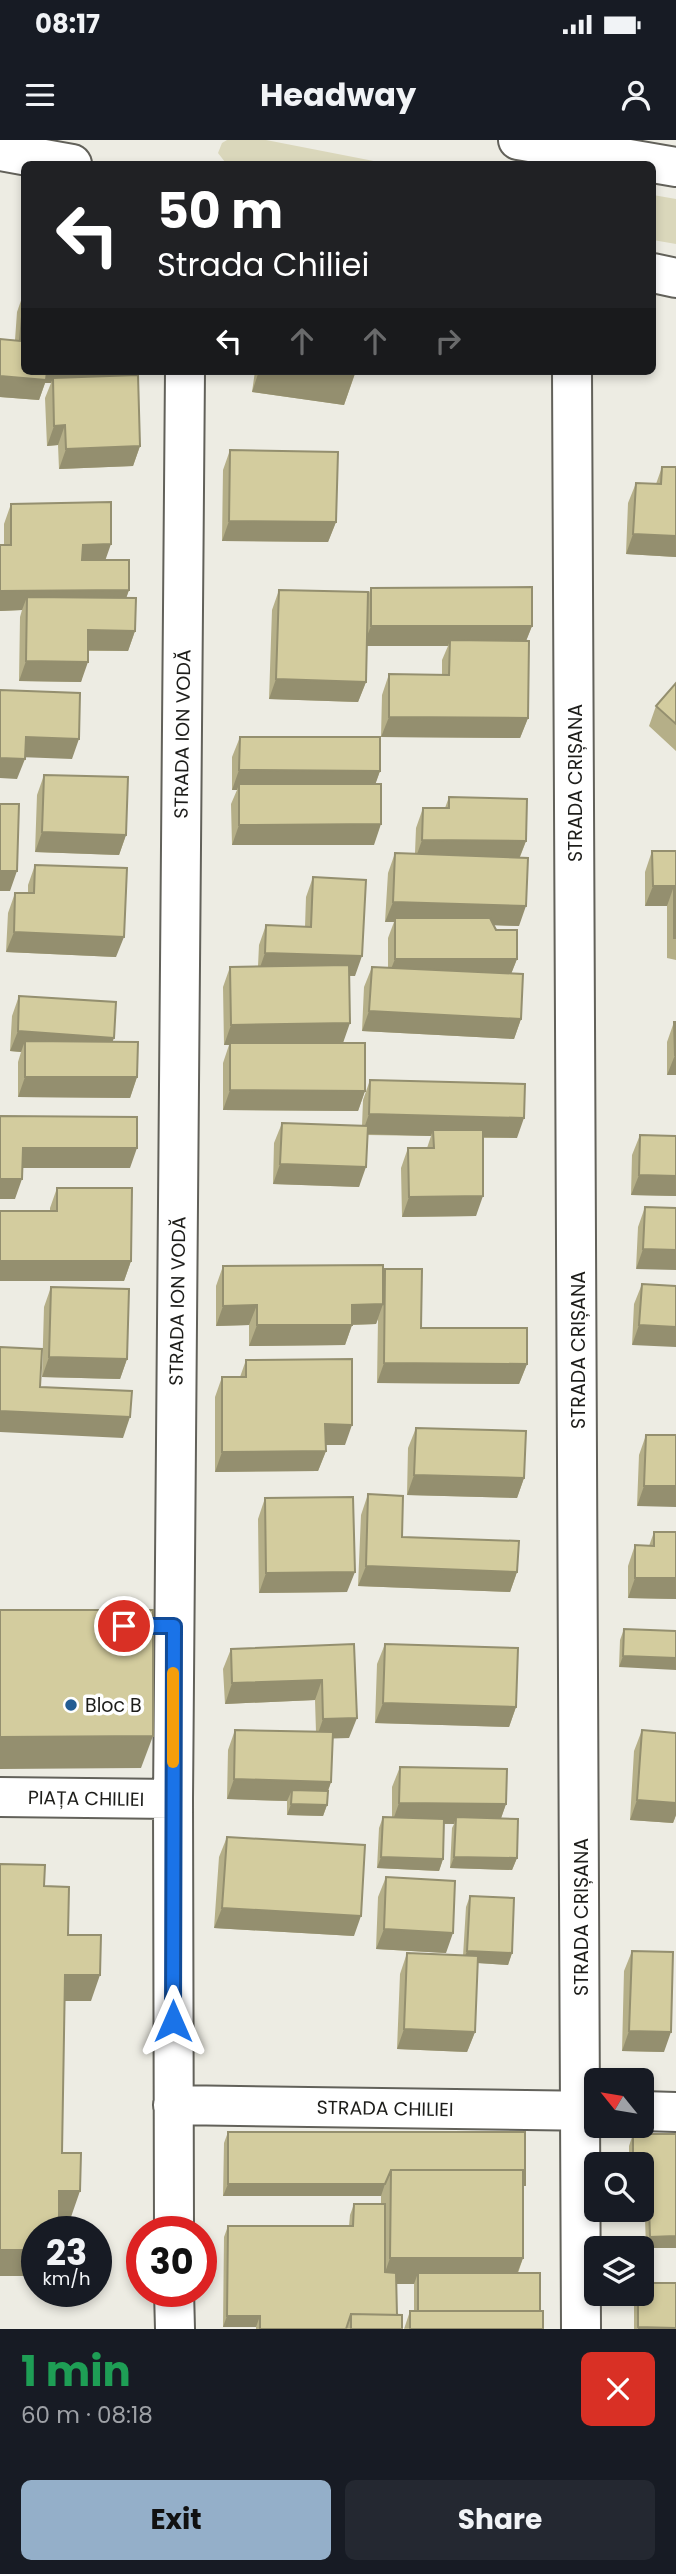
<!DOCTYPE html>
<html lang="en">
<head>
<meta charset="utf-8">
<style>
	:root { --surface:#171b24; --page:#242831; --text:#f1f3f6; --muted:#9ea1a6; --accent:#94afc9 }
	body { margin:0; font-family:Poppins,sans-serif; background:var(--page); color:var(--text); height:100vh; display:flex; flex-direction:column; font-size:26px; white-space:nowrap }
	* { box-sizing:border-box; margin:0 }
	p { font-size:23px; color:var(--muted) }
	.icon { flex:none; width:38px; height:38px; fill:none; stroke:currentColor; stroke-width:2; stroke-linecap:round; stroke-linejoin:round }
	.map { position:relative; height:2189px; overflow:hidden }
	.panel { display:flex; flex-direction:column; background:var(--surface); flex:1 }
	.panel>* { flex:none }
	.top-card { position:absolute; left:21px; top:21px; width:635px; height:214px; border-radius:10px; box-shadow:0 4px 10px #0003; background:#202124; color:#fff; overflow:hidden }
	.needle { width:46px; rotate:300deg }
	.buttons { position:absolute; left:584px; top:1928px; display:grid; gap:14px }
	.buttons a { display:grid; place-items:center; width:70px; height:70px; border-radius:10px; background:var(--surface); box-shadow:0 4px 10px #0003; font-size:35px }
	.speed { position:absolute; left:21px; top:2076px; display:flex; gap:14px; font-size:35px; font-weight:700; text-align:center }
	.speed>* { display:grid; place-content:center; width:91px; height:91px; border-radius:50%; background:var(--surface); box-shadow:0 4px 10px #0003; line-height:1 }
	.speed small { font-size:18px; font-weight:400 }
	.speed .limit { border:10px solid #d22; background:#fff; color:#111 }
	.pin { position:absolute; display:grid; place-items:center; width:60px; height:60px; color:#fff; margin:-30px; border:4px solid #fff; border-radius:50%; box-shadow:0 2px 7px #0007 }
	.me { position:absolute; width:77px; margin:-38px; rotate:0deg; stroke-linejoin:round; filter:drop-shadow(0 0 5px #0008) }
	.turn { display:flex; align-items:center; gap:24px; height:147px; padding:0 21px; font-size:32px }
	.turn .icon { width:91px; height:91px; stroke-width:2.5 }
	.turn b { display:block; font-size:49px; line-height:60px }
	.lanes { display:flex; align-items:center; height:66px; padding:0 21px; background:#0003; justify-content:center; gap:35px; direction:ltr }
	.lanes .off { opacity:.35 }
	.round { display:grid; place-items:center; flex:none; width:74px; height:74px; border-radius:10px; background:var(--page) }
	.head { display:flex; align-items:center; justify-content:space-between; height:119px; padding:0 21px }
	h1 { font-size:42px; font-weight:700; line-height:52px; color:#1e9e55 }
	.action { display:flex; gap:14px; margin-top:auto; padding:14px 21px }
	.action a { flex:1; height:80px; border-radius:10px; background:var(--accent); color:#111; font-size:28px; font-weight:700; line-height:80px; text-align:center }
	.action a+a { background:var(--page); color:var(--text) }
	.status { display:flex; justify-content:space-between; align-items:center; height:49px; padding:0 35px; background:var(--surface); direction:ltr }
	.status svg { height:19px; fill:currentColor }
	header { display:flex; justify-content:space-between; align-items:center; height:91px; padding:0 21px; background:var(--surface); font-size:32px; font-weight:700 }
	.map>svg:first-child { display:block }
	.green { fill:#dad7bb }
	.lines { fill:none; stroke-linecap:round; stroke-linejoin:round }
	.minor-casing { stroke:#62615a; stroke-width:42 }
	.secondary-casing { stroke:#62615a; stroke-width:42 }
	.minor { stroke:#fff; stroke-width:38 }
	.secondary { stroke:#fff; stroke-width:38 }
	.wall { fill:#b5af88 }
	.shaded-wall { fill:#948f6f }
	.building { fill:#d3cc9e; stroke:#948f6f; stroke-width:2 }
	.route-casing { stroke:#114b97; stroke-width:18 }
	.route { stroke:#1a73e8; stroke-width:12 }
	.slow { stroke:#f59e0b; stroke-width:12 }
	.poi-dot { fill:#225c93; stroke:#fff; stroke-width:2.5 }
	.labels { text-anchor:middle; stroke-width:7; stroke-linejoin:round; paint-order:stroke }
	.street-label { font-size:19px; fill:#1d1d1a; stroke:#fff }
	.poi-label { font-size:19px; fill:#1d1d1a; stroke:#fff; text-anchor:start }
</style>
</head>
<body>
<div class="status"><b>08:17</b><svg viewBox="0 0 49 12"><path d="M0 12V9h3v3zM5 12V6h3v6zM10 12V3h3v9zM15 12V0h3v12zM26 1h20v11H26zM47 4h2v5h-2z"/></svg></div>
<header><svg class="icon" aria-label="menu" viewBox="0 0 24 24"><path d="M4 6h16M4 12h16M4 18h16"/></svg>Headway<svg class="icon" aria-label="person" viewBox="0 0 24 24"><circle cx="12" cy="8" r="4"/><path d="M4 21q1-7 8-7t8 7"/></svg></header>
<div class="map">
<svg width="676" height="2189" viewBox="0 0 676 2189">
	<rect width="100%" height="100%" fill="#edece3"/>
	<path class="green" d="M227 0H266L389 24H240L225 22 218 13 222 3Z
		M653 55 676 59V104L653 100Z"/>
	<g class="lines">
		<g class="minor-casing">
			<path id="minor" d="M572 231 581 2189
				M0 1657 173 1659
				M173 1965 597 1971
				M642 1971 676 1972
				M174 2091 173 1659 185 231
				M174 2151 175 2189"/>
		</g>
		<g class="secondary-casing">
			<path id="secondary" d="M518 0 676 27
				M0 11 72 24
				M653 133 676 138"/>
		</g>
		<use href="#minor" class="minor"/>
		<use href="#secondary" class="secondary"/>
	</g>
	<path class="wall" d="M24 152V231H140L138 237 140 306 133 326 59 329 58 305 47 306 45 258 51 243H45L39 260 0 257V199L15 200 17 172Z
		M255 231H356L344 265 252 252Z
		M230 310 336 382 328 402 222 401 223 330Z
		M662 327H676V417L626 414 628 363 636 343 656 344Z
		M11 364 105 420 129 450 126 458 135 491 128 511H88L81 542 19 541 20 477 22 470 0 471V405H4V384Z
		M371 448 532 486 526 501 528 578 520 598 381 597 382 555 389 534 442 535V520L448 506H367L366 542 358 562 269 559 272 470 279 450 368 455Z
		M676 543V611L649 586 656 566Z
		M240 597 380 631 375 644 374 705H232L231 664 237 650H232V617Z
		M44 635 126 695 119 715 35 712 37 655Z
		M449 657 526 701 520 717 519 786 494 785 517 819 511 834 521 879 514 899 362 891 364 847 372 827 388 828V798L394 782H385L388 733 395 713H415L416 688 423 668H445Z
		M652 711H676V820L667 818V766H645V732Z
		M35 725 116 817 6 812 8 773 15 753H28V745Z
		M313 737 355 836H349L343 903 365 951 358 971 223 970V923L229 905H224L223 847 230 827 258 826 259 805 266 785 305 787 306 757Z
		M19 856 112 902 137 937 130 958 18 957V922L21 912 10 911 12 876Z
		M674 882 676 935H667V902Z
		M370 940 517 998H483L476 1076 402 1077 401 1028 408 1008H427L431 996 367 995 359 1047 273 1044 274 1003 282 983 362 986 363 960Z
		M640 995 676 996V1056L631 1055 632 1015Z
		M57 1048 131 1121 124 1141H0V1071H50V1068Z
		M645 1067 676 1068 636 1129 638 1087Z
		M223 1126 383 1135 385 1129 421 1188 527 1224 519 1244 377 1243 378 1179 376 1184 352 1185 345 1205 249 1206V1185L216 1186V1146Z
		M642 1144 676 1146 632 1205 634 1164Z
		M51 1147 127 1219 120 1239 42 1237 44 1167Z
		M246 1220 345 1305H326V1311L318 1331 215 1332V1257L222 1237H240Z
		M416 1288 524 1338 517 1358 407 1355 408 1308Z
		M646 1295H676L637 1366 639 1315Z
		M368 1354 402 1397 517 1432 510 1452 358 1446 361 1375Z
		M265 1358 347 1452 259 1453 258 1379Z
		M654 1392H676V1459L628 1458V1426L635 1405 649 1406Z
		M624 1489 676 1491 619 1527 620 1500Z
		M354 1504 349 1598H332L331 1642 328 1651 327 1665 323 1676 287 1675V1661L227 1659 228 1610 235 1590 316 1592 315 1560 225 1564 223 1529 231 1509Z
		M385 1504 516 1567 509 1587 375 1583 377 1524Z
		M642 1590 676 1593V1675L673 1683 630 1680 634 1611Z
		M400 1627 506 1664 501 1678 517 1718 512 1730 450 1728 452 1688 454 1684H444L443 1719 439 1731 377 1728 379 1688 383 1677H392V1647Z
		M227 1697 354 1796 214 1788 219 1717Z
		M386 1737 446 1813 376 1809 378 1757Z
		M470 1756 512 1813 508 1825 477 1823 475 1892 467 1912 397 1909 400 1834 407 1813 463 1816 466 1767Z
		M632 1811 664 1912 622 1911 624 1831Z
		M228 1992 523 2049V2118L518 2133 540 2171 543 2189H404L410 2171H414V2144H396L397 2175 402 2189H256V2187H223L224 2097 228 2086H349L350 2075 354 2064H381V2056H223L224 2003Z
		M633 1994 676 2108H646L645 2078H629V2070H642V2025H629V2006Z
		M634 2154H642L676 2189H634Z"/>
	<path class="shaded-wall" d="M46 231H140L134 248 53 238 51 243H45L39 260 0 257V236Z
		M259 231H341L355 233 344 265 252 252Z
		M65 285 58 305 47 306 54 286Z
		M140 306 133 326 59 329 66 309Z
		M229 381 336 382 328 402 222 401Z
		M633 394 676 396V417L626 414Z
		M111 404 104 424 75 425 83 405Z
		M129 450 122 470 27 457 22 470 0 471V451Z
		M371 486H532L524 506 450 500 448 506H363Z
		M88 490 135 491 128 511 81 510Z
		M26 521 88 522 81 542 19 541Z
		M276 539 366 542 358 562 269 559Z
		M389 577 528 578 520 598 381 597Z
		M26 597 79 599 72 619 19 617Z
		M0 618 25 619 17 639 0 638Z
		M239 630 380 631 373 651 239 644 237 650H232Z
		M381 684 374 705H232L239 685Z
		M42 692 126 695 119 715 35 712Z
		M422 700 526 701 518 721 415 720Z
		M0 731H17L10 751H0Z
		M653 746H674L667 766H645Z
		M393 762 526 766 519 786 395 782V778L394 782H385Z
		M14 792 124 797 116 817 6 812Z
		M265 813 362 816 355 836 258 833Z
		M395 819H517L509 839H387Z
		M369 871 521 879 514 899 362 891Z
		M350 883 343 903H230L229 905H224L231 885Z
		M18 891 114 898 106 918 25 901 21 912 10 911Z
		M675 915H676V935H667Z
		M25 937H137L130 958 18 957Z
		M230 950 365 951 358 971 223 970Z
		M369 974 524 978 517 998 433 996V990L431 996 362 994Z
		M23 1008H137L130 1028H16Z
		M280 1024 366 1027 359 1047 273 1044Z
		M639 1035 676 1036V1056L631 1055Z
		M0 1039H22L15 1059H0Z
		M483 1056 476 1076 402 1077 409 1057Z
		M643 1109 676 1110V1130L636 1129Z
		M0 1121H131L124 1141H0Z
		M383 1164 376 1184 345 1185 352 1165Z
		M257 1165 249 1185 216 1186 223 1166Z
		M257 1185H352L345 1205 249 1206Z
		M639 1185 676 1187V1207L632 1205Z
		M49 1217 127 1219 120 1239 42 1237Z
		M384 1223 527 1224 519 1244 377 1243Z
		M0 1271 130 1277 123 1298 0 1292Z
		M325 1284 352 1285 345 1305H318Z
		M326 1311 318 1331 215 1332 222 1312Z
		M414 1335 524 1338 517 1358 407 1355Z
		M644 1346H676V1367L637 1366Z
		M366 1426 517 1432 510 1452 358 1446Z
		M355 1432 347 1452 259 1453 266 1433Z
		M635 1438H676V1459L628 1458Z
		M623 1516 676 1518V1530L619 1527Z
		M322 1540 315 1560 225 1564 232 1543Z
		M383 1563 516 1567 509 1587 375 1583Z
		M357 1578 349 1598 316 1599 323 1579Z
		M153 1596 141 1628 0 1629V1597Z
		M234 1639 331 1642 324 1662 292 1650 287 1661 227 1659Z
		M676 1659V1675L673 1683 630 1680 637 1660Z
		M399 1663 506 1664 499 1684 456 1677 454 1684 392 1683Z
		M291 1664 327 1665 323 1676 287 1675Z
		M381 1717 443 1719 439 1731 377 1728Z
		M454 1717 517 1718 512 1730 450 1728Z
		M222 1768 361 1776 354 1796 214 1788Z
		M384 1789 453 1793 446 1813 376 1809Z
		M467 1811 512 1813 508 1825 463 1822Z
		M65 1835H100L91 1861H56Z
		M404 1889 475 1892 467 1912 397 1909Z
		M629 1891 671 1892 664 1912 622 1911Z
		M228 2044H385L381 2056H223Z
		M59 2051H80L71 2077H50Z
		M642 2067H649L645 2078H629L632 2070H642Z
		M676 2096V2108H646L650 2097Z
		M0 2110H37V2136H0Z
		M390 2118H523L513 2144 418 2133 414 2144H381Z
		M227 2176H260L256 2187H223Z
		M638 2187 676 2188V2189H638Z"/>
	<path class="building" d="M24 152V231H47L46 240 0 236V199L20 201Z
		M341 231H356L355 233Z
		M138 235 140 306 66 309 65 285 54 286 53 238Z
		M230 310 338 312 336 382 229 381Z
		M662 327H676V396L633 394 636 343 661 344Z
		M111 362V404L83 405 82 420H129V450L0 451V405H11V364Z
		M532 447V486H371V448Z
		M279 450 368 452 366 542 276 539Z
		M27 457 136 458 135 491 88 490V522L26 521Z
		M450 500 529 501 528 578 389 577V534L449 535Z
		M676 543V584L656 566Z
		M0 550 80 553 79 599 26 597 25 619 0 618Z
		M240 597H380V631L239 630Z
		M44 635 128 637 126 695 42 692Z
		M239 644H381V684L239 685Z
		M449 657 527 659 526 701 422 700 423 668H449Z
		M0 664H19L17 731H0Z
		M652 711H676V798H674V746H653Z
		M395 713 528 718 526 766 393 762Z
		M35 725 127 728 124 797 14 792 15 753H34Z
		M313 737 366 740 362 816 265 813 266 785 311 787Z
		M395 778H490L496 790H517V819H395Z
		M349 825 350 883 231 885 230 827Z
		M372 827 523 834 521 879 369 871Z
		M19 856 116 862 114 898 18 891Z
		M674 882H676V915H675Z
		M25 901 138 902 137 937H25Z
		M230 903H365V951L230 950Z
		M370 940 525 944 524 978 369 974Z
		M0 976 137 977V1008H23L22 1039H0Z
		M282 983 368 986 366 1027 280 1024Z
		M433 990H483V1056L409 1057 408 1008H434Z
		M640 995 676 996V1036L639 1035Z
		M57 1048H132L131 1121H0V1071H57Z
		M645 1067 676 1068V1110L643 1109Z
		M383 1125V1164L352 1165V1185H257V1165L223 1166V1126Z
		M385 1129H422L421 1188H527V1224L384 1223Z
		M642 1144 676 1146V1187L639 1185Z
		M51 1147 129 1149 127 1219 49 1217Z
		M0 1207 42 1209 40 1247 132 1251 130 1277 0 1271Z
		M352 1219V1285L325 1284 326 1311 222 1312V1237H246V1220Z
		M416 1288 526 1291 524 1338 414 1335Z
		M646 1295H676V1346H644Z
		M368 1354 403 1356 402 1397 519 1401 517 1432 366 1426Z
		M353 1357 355 1432 266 1433 265 1358Z
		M654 1392H676V1438H635V1405L654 1406Z
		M0 1470H153V1596L0 1597Z
		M624 1489 676 1491V1518L623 1516Z
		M354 1504 357 1578 323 1579 322 1540 232 1543 231 1509Z
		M385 1504 518 1508 516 1567 383 1563Z
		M235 1590 333 1592 331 1642 234 1639Z
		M642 1590 676 1593V1663L637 1660Z
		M400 1627 507 1629 506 1664 399 1663Z
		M292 1650 328 1651 327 1665 291 1664Z
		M383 1677 444 1679 443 1719 381 1717Z
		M456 1677 518 1679 517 1718 454 1717Z
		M227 1697 365 1705 361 1776 222 1768Z
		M0 1724 45 1725 44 1746 69 1747 68 1795H101L100 1835H65L62 2013H81L80 2051H59V2091H37V2110H0Z
		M386 1737 455 1741 453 1793 384 1789Z
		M470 1756 514 1758 512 1813 467 1811Z
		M632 1811 673 1812 671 1892 629 1891Z
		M407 1813 478 1816 475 1892 404 1889Z
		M228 1992H525V2045H523V2030H391L385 2044H228Z
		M633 1994H676V2096L650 2097 649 2067H642V2025H633Z
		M391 2030H523V2118H390Z
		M354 2064H385V2132L396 2133 397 2175 351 2174 346 2189H260V2176H227L228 2086H353Z
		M418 2133H540V2171H418Z
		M642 2143H676V2188L638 2187V2154H642Z
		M410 2171H543V2189H410Z
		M351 2174 402 2175V2189H351Z"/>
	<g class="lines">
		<g class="route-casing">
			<path id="route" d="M124 1486H174L173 1881"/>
		</g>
		<use href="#route" class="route"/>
		<path class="slow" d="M173 1622V1533"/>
	</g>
	<circle class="poi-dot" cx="71" cy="1565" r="7"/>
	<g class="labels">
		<g class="street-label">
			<text transform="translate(182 594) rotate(-89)" y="7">STRADA ION VODĂ</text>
			<text transform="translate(575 643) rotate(-90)" y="7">STRADA CRIȘANA</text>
			<text transform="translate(177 1161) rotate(-89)" y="7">STRADA ION VODĂ</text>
			<text transform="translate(578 1210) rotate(-90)" y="7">STRADA CRIȘANA</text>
			<text transform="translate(86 1658) rotate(1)" y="7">PIAȚA CHILIEI</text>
			<text transform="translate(581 1777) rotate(-90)" y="7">STRADA CRIȘANA</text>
			<text transform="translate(385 1968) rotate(1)" y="7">STRADA CHILIEI</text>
		</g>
		<g class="poi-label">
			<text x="85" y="1572">Bloc B</text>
		</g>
	</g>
</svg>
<div class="buttons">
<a><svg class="needle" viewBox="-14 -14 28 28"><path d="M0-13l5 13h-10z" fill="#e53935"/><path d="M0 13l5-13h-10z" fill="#9ea1a6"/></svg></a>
<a><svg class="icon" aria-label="search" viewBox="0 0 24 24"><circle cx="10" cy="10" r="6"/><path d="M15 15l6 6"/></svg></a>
<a><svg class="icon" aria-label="layers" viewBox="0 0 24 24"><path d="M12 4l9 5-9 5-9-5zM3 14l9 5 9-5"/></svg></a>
</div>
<div class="speed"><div>23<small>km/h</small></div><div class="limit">30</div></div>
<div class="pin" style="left:124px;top:1486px;background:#d93025"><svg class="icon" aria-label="arrive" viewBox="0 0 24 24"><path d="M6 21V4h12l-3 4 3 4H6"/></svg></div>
<svg class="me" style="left:173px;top:1881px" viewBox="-20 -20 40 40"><path d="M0-17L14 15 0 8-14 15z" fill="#1a73e8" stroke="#fff" stroke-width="4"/></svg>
<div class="top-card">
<div class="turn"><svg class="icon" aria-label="left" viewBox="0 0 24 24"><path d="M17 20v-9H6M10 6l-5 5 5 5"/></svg><div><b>50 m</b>Strada Chiliei</div></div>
<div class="lanes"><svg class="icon" aria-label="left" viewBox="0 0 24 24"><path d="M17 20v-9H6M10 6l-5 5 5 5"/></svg><svg class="icon off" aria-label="ahead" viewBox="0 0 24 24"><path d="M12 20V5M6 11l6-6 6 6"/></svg><svg class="icon off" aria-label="ahead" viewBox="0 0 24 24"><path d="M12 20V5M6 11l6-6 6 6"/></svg><svg class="icon off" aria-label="right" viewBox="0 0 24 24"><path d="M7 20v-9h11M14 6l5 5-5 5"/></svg></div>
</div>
</div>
<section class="panel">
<div class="head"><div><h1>1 min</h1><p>60 m · 08:18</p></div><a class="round" style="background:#d93025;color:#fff"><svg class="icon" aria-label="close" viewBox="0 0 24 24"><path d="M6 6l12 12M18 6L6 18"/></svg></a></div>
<div class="action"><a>Exit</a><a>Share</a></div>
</section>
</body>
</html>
